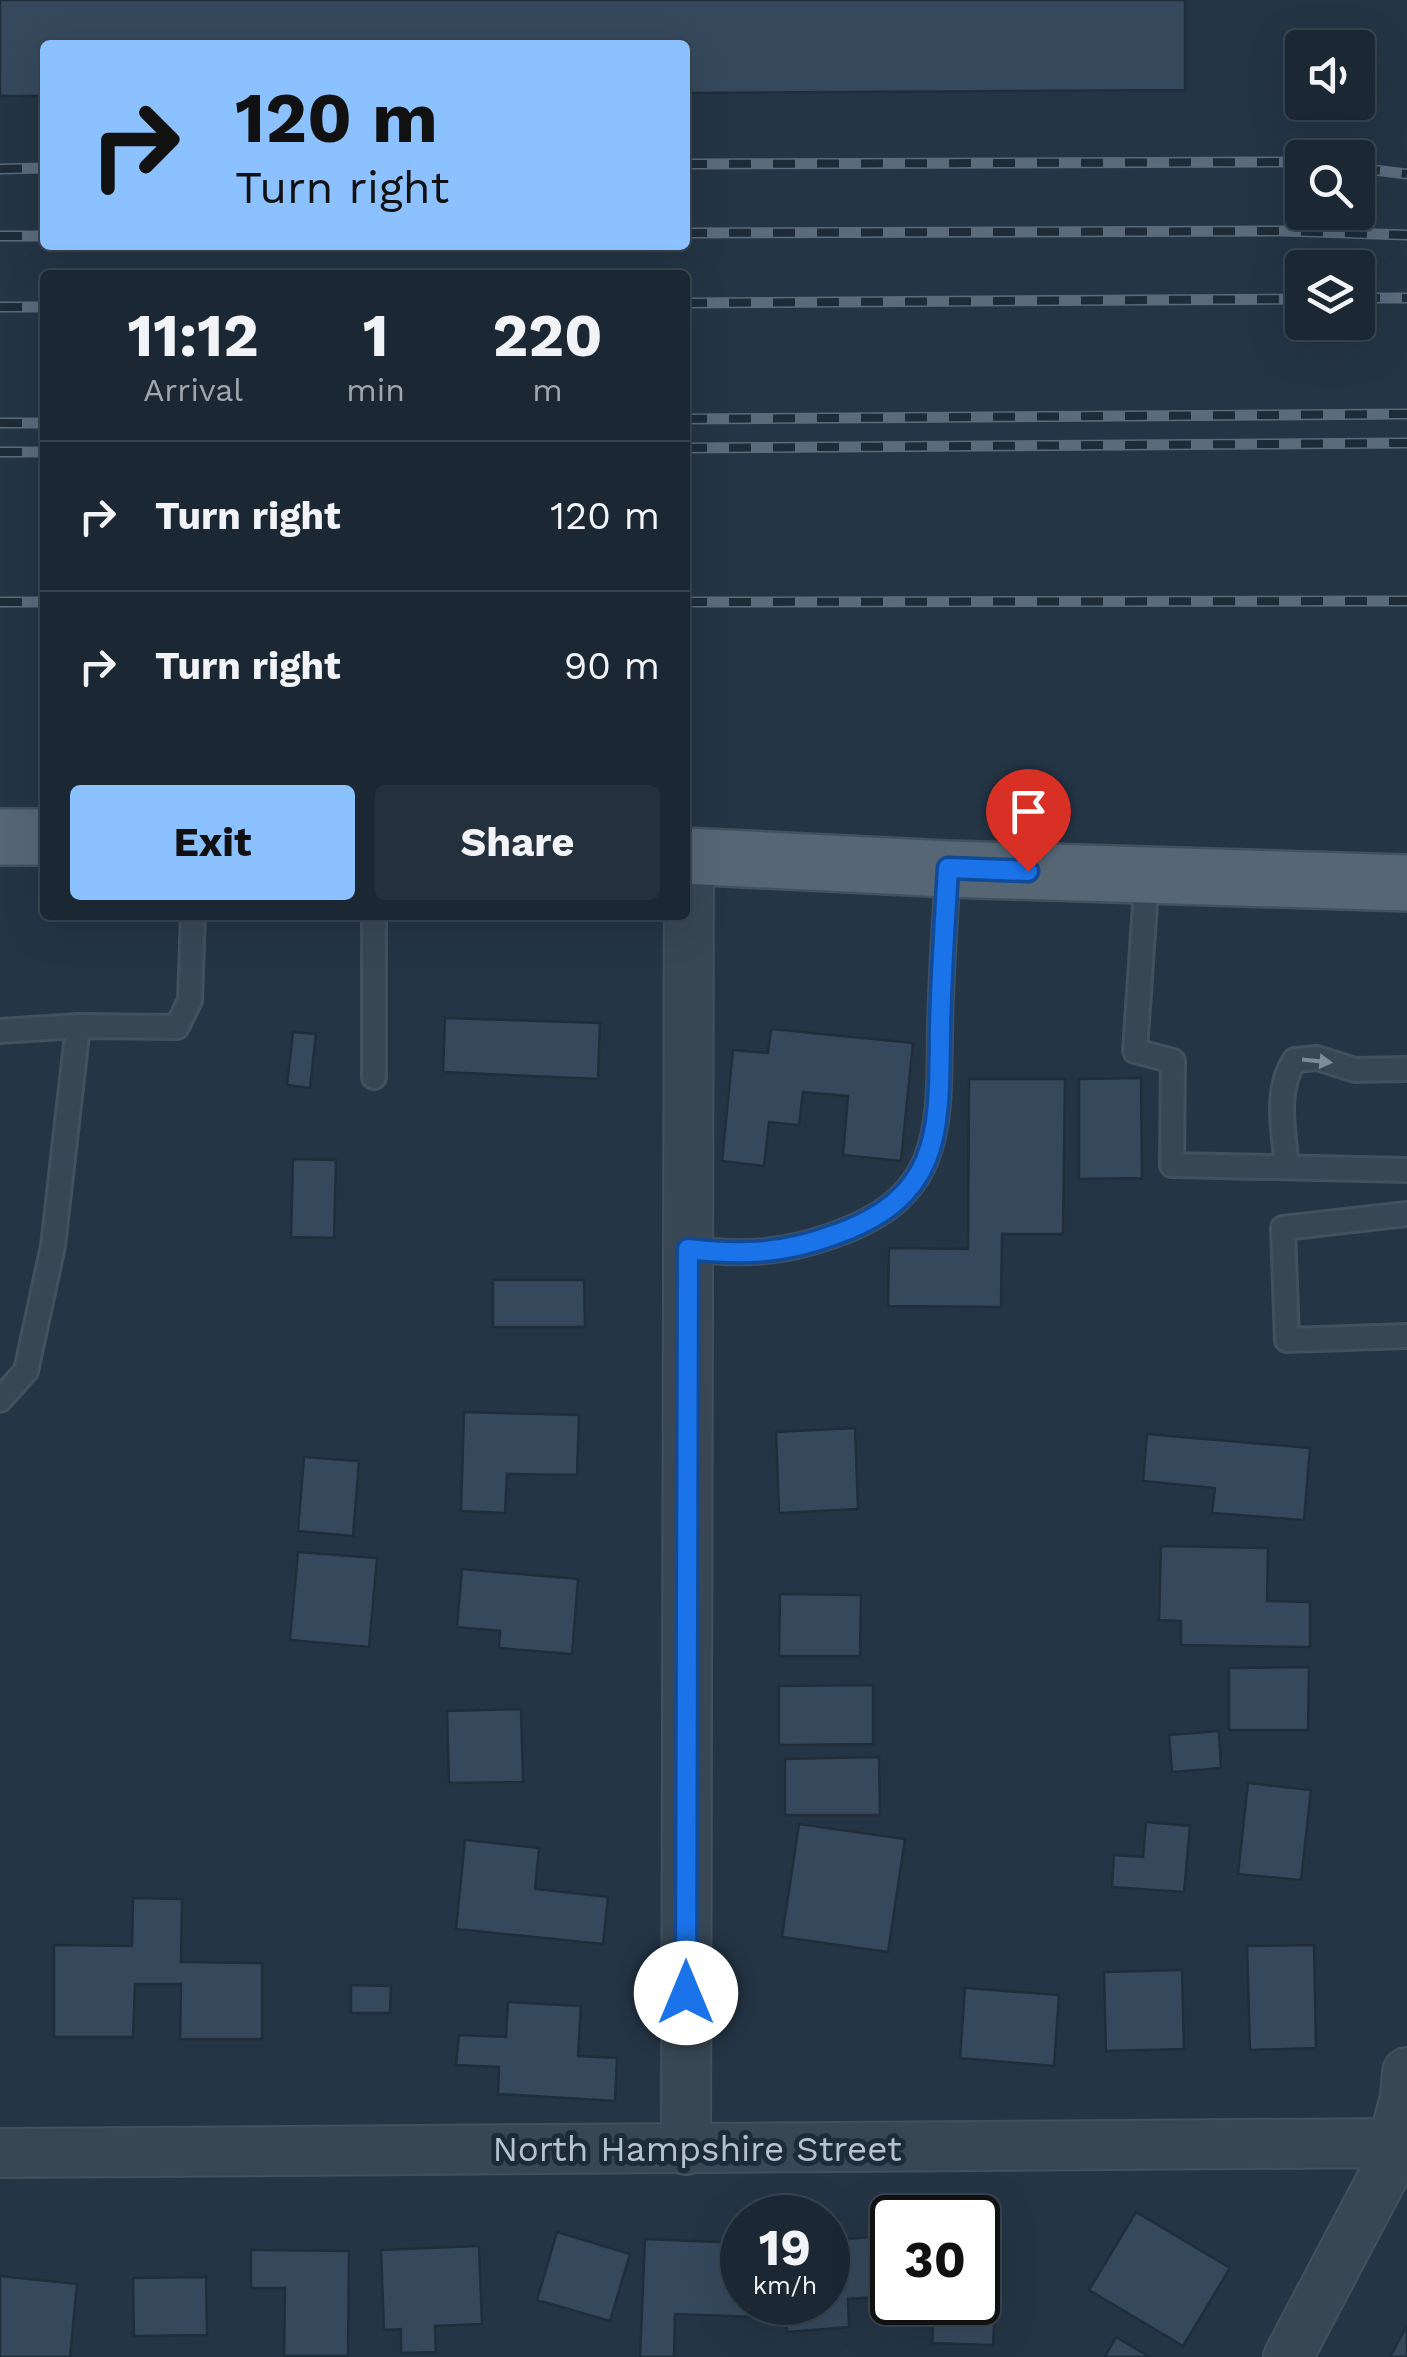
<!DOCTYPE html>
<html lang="en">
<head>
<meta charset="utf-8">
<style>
	:root { --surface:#1b2834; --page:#24303c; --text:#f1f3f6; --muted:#a0a6ac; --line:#39444f; --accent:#8bc1ff }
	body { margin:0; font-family:"Work Sans",sans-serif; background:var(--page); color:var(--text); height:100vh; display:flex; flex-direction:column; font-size:38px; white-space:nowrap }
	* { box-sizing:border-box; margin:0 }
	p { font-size:32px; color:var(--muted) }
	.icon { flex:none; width:55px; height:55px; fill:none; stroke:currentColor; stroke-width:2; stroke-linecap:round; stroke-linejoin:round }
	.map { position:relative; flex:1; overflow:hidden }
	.side { position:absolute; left:40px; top:270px; width:650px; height:650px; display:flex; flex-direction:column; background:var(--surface); border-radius:10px; box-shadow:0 10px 40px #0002,0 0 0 2px var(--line) }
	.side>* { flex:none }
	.top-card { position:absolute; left:40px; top:40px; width:650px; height:210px; border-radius:10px; box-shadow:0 10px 40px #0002,0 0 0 2px var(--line); background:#8bc1ff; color:#111; overflow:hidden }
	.fabs { position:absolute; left:1285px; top:30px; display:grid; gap:20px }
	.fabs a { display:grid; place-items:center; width:90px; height:90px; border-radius:10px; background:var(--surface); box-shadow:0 10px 40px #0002,0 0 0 2px var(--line); font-size:50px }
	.speed { position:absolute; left:720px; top:2195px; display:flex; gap:20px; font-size:50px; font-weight:700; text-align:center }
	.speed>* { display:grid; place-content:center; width:130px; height:130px; border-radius:50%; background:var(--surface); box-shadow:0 10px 40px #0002,0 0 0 2px var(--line); line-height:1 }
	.speed small { font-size:25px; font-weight:400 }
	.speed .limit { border:5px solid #111; border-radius:15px; background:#fff; color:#111 }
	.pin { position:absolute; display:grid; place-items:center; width:85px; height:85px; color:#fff; margin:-102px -42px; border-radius:50% 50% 50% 0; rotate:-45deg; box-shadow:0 0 10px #0007 }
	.pin .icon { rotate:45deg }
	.me { position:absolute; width:110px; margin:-55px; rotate:0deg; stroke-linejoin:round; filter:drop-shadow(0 0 8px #0008) }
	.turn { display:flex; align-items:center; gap:35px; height:210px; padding:0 30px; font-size:45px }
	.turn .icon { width:130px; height:130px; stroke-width:2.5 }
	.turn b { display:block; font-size:70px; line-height:85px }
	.eta { display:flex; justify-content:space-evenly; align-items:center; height:170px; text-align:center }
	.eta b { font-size:60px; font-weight:700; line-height:70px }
	.button { display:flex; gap:20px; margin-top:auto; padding:20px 30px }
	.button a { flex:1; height:115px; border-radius:10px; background:var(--accent); color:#111; font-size:40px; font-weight:700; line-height:115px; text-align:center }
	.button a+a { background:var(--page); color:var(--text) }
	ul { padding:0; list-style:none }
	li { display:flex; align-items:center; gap:30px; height:150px; padding:0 30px; border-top:2px solid var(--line) }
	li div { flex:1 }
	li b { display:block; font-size:38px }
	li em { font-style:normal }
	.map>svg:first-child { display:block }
	.building { fill:#36495c; stroke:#202e3c; stroke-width:2.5 }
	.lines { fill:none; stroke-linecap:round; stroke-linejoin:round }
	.service-casing { stroke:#43505e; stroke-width:28 }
	.minor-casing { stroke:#43505e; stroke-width:52 }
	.primary-casing { stroke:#43505e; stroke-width:60 }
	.service { stroke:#394755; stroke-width:22 }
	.minor { stroke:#394755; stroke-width:48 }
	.primary { stroke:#576675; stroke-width:55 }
	.rail-casing { stroke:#5b6b7c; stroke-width:11 }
	.rail { stroke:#1e2c3a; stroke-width:8; stroke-dasharray:22; stroke-linecap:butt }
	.oneway { fill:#7e8b98 }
	.route-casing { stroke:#114b97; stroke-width:25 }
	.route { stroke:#1a73e8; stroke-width:18 }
	.labels { text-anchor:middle; stroke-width:10; stroke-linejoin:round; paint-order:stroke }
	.street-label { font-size:35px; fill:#b7c2ce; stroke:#1e2c3a }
</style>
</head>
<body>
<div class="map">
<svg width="1407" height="2357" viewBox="0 0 1407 2357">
	<rect width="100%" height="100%" fill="#243545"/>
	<path class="building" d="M0 0H1185V90L685 93V45H45V96H0Z
		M445 1018 600 1023 598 1079 443 1072Z
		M771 1029 913 1043 901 1161 843 1155 848 1096 803 1092 799 1125 769 1122 764 1166 722 1161 733 1050 768 1053Z
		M293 1032 316 1034 310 1088 287 1085Z
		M1141 1078 1142 1178 1079 1179V1079Z
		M969 1079H1065L1063 1234H1002L1001 1307 888 1306 889 1248 968 1249Z
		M293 1159 336 1160 334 1238 291 1237Z
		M493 1280H584L585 1327H493Z
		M464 1412 579 1415 577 1475 507 1474 505 1513 461 1511Z
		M855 1428 858 1509 779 1513 776 1432Z
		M1147 1434 1310 1448 1304 1520 1212 1513 1215 1488 1143 1481Z
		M304 1457 359 1461 353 1536 298 1531Z
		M1161 1546 1268 1548 1267 1601 1310 1602V1647L1181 1645V1621L1159 1620Z
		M298 1552 377 1558 369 1647 290 1640Z
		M462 1569 578 1579 572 1654 499 1648 500 1631 457 1627Z
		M780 1594 861 1595 860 1656H779Z
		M1309 1667 1308 1730H1229V1668Z
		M873 1685V1744L779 1745V1686Z
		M521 1709 523 1782 449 1783 447 1711Z
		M1219 1731 1221 1768 1172 1772 1169 1735Z
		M879 1757 880 1815H785V1759Z
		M1248 1783 1311 1790 1301 1880 1238 1874Z
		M1146 1822 1190 1826 1184 1892 1112 1887 1114 1855 1143 1857Z
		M799 1824 905 1839 888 1952 782 1937Z
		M465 1840 539 1848 535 1889 608 1897 603 1944 456 1929Z
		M133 1898 182 1899 181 1962 262 1963V2039H180L181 1984H135L133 2037H54V1945L132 1946Z
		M1314 1945 1316 2048 1250 2050 1247 1946Z
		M1182 1970 1184 2049 1106 2051 1104 1972Z
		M351 1985 391 1986 390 2013H351Z
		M965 1988 1059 1995 1054 2066 960 2058Z
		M508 2002 581 2006 578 2056 617 2058 615 2101 498 2094 499 2067 456 2065 459 2035 506 2037Z
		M1136 2212 1230 2268 1183 2346 1089 2290Z
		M557 2232 630 2254 610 2321 537 2300Z
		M978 2235 999 2236 993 2345 932 2343 934 2302H978Z
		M874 2237 878 2297 848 2299 849 2327 787 2332 785 2302H828V2240Z
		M645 2239 742 2243V2302H756V2317L675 2314 674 2357H640Z
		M479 2246 482 2324 435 2326 436 2352 401 2353V2329L384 2330 381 2250Z
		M251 2250 349 2251 348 2356H284L285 2288H251Z
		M0 2276 77 2284 70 2357H0Z
		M206 2277 207 2335 134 2336 133 2278Z
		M1407 2325V2357H1390Z
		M1116 2337 1150 2357H1105Z"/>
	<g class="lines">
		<g class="service-casing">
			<path id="service" d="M1147 875 1135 1051 1173 1061 1172 1165 1407 1170
				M0 1031 78 1026
				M374 1077V915
				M1287 1167C1284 1133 1274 1090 1295 1060L1317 1058 1355 1070 1407 1069
				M1407 1214 1283 1228 1287 1340 1407 1336
				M688 1249C741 1255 781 1254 831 1236 943 1198 939 1132 940 1029 941 976 945 922 948 869
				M0 1400 26 1371 53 1246 78 1026 177 1027 190 1000 193 915"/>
		</g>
		<g class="minor-casing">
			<path id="minor" d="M686 2150 689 856
				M0 2153 1393 2143
				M1288 2357 1385 2173 1405 2097 1407 2072"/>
		</g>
		<g class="primary-casing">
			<path id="primary" d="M0 837H45
				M685 856 948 869 1407 883"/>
		</g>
		<use href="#service" class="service"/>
		<use href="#minor" class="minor"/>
		<use href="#primary" class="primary"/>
		<g class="rail-casing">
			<path id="rail" d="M685 164 1302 162
				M1358 168 1407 174
				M0 169 45 168
				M685 233 1283 231 1407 235
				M0 236H45
				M1358 298H1407
				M685 303 1302 299
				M0 307H45
				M685 419 1407 414
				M0 423H45
				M685 448 1407 443
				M0 452H45
				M0 602H45
				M685 602 1407 601"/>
		</g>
		<use href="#rail" class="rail"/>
	</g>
	<defs><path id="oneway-solid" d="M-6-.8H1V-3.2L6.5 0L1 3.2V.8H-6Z" transform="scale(2.5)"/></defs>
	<use class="oneway" href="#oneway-solid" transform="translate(1317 1061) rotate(6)"/>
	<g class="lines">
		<g class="route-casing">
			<path id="route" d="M686 1993 688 1249C741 1255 781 1254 831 1236 943 1198 939 1132 940 1029 941 976 945 922 948 868L1028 871"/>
		</g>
		<use href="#route" class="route"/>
	</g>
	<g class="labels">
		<g class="street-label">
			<text x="697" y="2161">North Hampshire Street</text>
		</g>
	</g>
</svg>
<div class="fabs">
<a><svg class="icon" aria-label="sound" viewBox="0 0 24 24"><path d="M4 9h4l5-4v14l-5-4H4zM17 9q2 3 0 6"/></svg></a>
<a><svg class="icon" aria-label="search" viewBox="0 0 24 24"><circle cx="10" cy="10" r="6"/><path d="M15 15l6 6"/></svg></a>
<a><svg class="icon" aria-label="layers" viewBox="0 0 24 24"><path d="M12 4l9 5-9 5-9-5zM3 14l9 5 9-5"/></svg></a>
</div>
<div class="speed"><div>19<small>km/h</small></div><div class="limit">30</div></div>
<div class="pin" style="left:1028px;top:871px;background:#d93025"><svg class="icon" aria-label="arrive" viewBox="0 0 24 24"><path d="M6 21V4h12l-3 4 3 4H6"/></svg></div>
<svg class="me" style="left:686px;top:1993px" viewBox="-20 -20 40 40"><circle r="19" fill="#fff"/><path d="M0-13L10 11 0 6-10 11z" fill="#1a73e8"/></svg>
<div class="top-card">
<div class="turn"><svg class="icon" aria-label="right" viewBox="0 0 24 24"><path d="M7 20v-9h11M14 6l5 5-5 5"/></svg><div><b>120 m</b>Turn right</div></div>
</div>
<section class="side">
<div class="eta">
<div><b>11:12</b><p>Arrival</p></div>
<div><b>1</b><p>min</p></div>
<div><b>220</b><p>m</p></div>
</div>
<ul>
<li><svg class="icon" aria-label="right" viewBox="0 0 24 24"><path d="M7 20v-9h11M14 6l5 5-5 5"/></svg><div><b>Turn right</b></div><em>120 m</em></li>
<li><svg class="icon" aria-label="right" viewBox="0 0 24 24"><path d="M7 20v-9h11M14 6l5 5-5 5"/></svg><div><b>Turn right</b></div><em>90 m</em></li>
</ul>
<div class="button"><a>Exit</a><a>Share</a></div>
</section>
</div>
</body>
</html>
